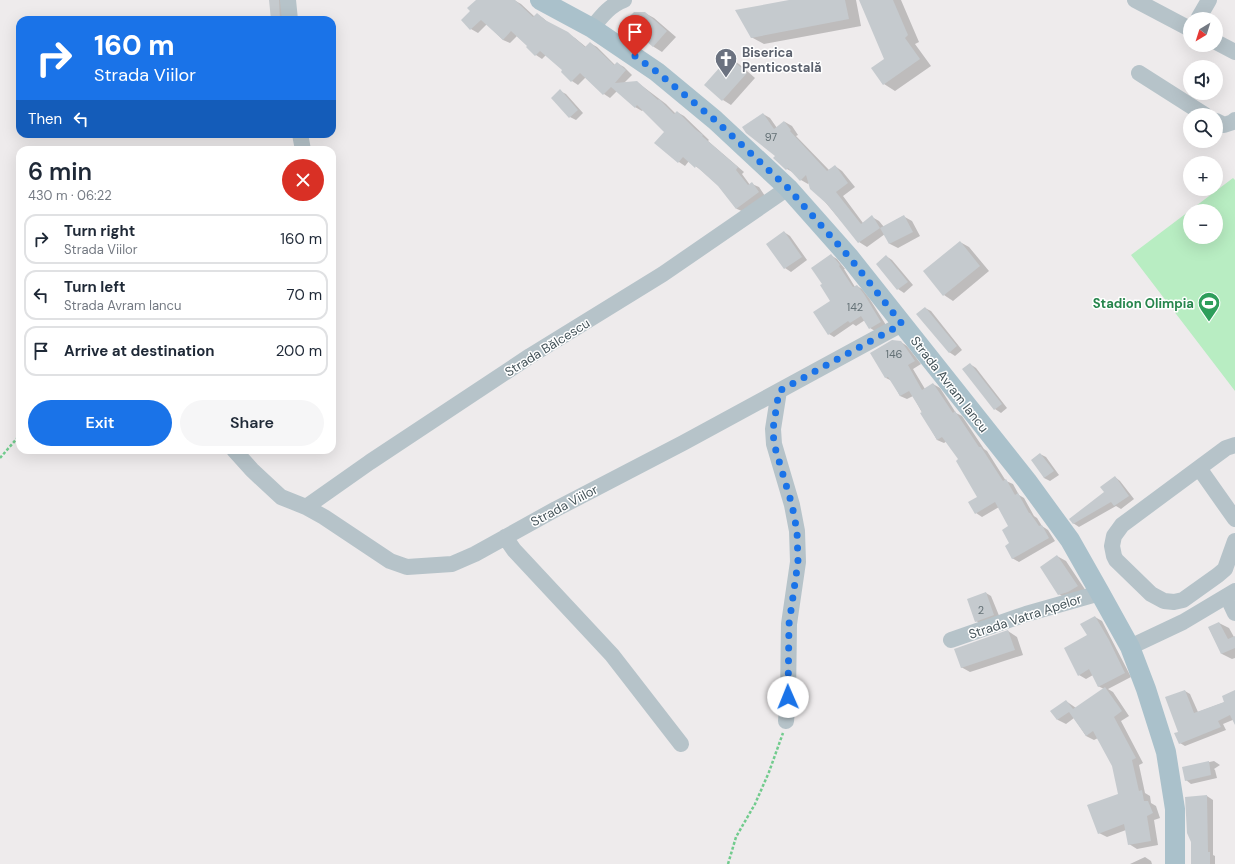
<!DOCTYPE html>
<html lang="en">
<head>
<meta charset="utf-8">
<style>
	:root { --surface:#fff; --page:#f6f6f7; --text:#1f2937; --muted:#747a83; --line:#e0e1e3; --accent:#1a73e8 }
	body { margin:0; font-family:"DM Sans",sans-serif; background:var(--page); color:var(--text); height:100vh; display:flex; flex-direction:column; font-size:15px; white-space:nowrap }
	* { box-sizing:border-box; margin:0 }
	p { font-size:13px; color:var(--muted) }
	.icon { flex:none; width:22px; height:22px; fill:none; stroke:currentColor; stroke-width:2; stroke-linecap:round; stroke-linejoin:round }
	.map { position:relative; flex:1; overflow:hidden }
	.details { position:absolute; left:16px; top:146px; width:320px; height:308px; display:flex; flex-direction:column; background:var(--surface); border-radius:12px; box-shadow:0 4px 16px #0002 }
	.details>* { flex:none }
	.top-card { position:absolute; left:16px; top:16px; width:320px; height:122px; border-radius:12px; box-shadow:0 4px 16px #0002; background:#1a73e8; color:#fff; overflow:hidden }
	.needle { width:26px; rotate:218deg }
	.buttons { position:absolute; left:1183px; top:12px; display:grid; gap:8px }
	.buttons a { display:grid; place-items:center; width:40px; height:40px; border-radius:50%; background:var(--surface); box-shadow:0 4px 16px #0002; font-size:20px }
	.pin { position:absolute; display:grid; place-items:center; width:34px; height:34px; color:#fff; margin:-41px -17px; border-radius:50% 50% 50% 0; rotate:-45deg; box-shadow:0 0 4px #0007 }
	.pin .icon { rotate:45deg }
	.me { position:absolute; width:44px; margin:-22px; rotate:359deg; stroke-linejoin:round; filter:drop-shadow(0 0 3px #0008) }
	.turn { display:flex; align-items:center; gap:14px; height:84px; padding:0 12px; font-size:18px }
	.turn .icon { width:52px; height:52px; stroke-width:2.5 }
	.turn b { display:block; font-size:28px; line-height:34px }
	.then { display:flex; align-items:center; height:38px; padding:0 12px; background:#0003; gap:8px; font-size:15px }
	.round { display:grid; place-items:center; flex:none; width:42px; height:42px; border-radius:21px; background:var(--page) }
	.summary { display:flex; align-items:center; justify-content:space-between; height:68px; padding:0 12px }
	h1 { font-size:24px; font-weight:600; line-height:30px }
	.button { display:flex; gap:8px; margin-top:auto; padding:8px 12px }
	.button a { flex:1; height:46px; border-radius:24px; background:var(--accent); color:#fff; font-size:16px; font-weight:600; line-height:46px; text-align:center }
	.button a+a { background:var(--page); color:var(--text) }
	ul { padding:0; list-style:none }
	li { display:flex; align-items:center; gap:12px; height:50px; margin:0 8px 6px; padding:0 4px; border:2px solid var(--line); border-radius:12px }
	li div { flex:1 }
	li b { display:block; font-size:15px }
	li em { font-style:normal }
	.map>svg:first-child { display:block }
	.pitch { fill:#b8edc2; fill-rule:evenodd }
	.shadow { fill:#0003 }
	.building { fill:#c5cace }
	.lines { fill:none; stroke-linecap:round; stroke-linejoin:round }
	.path { stroke:#71cb8d; stroke-width:2.5; stroke-dasharray:3 2; stroke-linecap:butt }
	.minor { stroke:#b6c3c9; stroke-width:16 }
	.major { stroke:#aac1cb; stroke-width:20 }
	.route { stroke:#1a73e8; stroke-width:7; stroke-dasharray:0 12.6 }
	.labels { text-anchor:middle; stroke-width:3; stroke-linejoin:round; paint-order:stroke }
	.number-label { font-size:11px; fill:#647176 }
	.worship-label { font-size:13px; font-weight:bold; fill:#5b616d; stroke:#fff; text-anchor:start }
	.leisure-label { font-size:13px; font-weight:bold; fill:#27864d; stroke:#fff; text-anchor:end }
	.street-label { font-size:13px; fill:#445359; stroke:#fff }
</style>
</head>
<body>
<div class="map">
<svg width="1235" height="864" viewBox="0 0 1235 864">
	<rect width="100%" height="100%" fill="#eeebec"/>
	<path class="pitch" d="M1233 178 1235 180V391L1131 255ZM1190 211H1216V237H1190Z"/>
	<path class="shadow" d="M270 0H285L286 20H272Z
		M477 0H514L521 4 535 17 537 14 543 18 551 25 575 38 586 47 590 43 597 47 615 65 617 63 624 67 632 75 624 83 637 82 666 104 676 114 677 112 684 116 709 140 708 141 744 172 742 174 750 185 752 184 759 187 765 196 744 212 737 209 718 185 702 171 689 161 685 166 679 162 665 132 643 110 642 111 635 107 617 91 610 98 604 94 586 77 578 85 572 81 562 72 564 70 546 55 542 59 536 55 528 46 517 36 510 43 503 40 487 24 478 33 471 29 462 20 472 11Z
		M794 0H856L861 26 764 44 751 37Z
		M860 0H901L919 42 915 44 931 66 895 91 884 84 885 59Z
		M645 13 654 18 676 37 662 52 654 47 632 28Z
		M730 58 739 64 755 78 731 105 723 100Z
		M560 91 566 94 583 113 576 120 570 117Z
		M763 114 770 118 777 128 785 122 792 126 798 135 796 136 829 170 835 166 842 171 855 187 843 196 863 223 872 217 879 221 884 227 903 216 912 221 920 236 898 248 890 244 885 234 867 247 859 242 809 183 808 184 801 180 794 173 787 169 777 155Z
		M784 232 790 236 807 260 791 272 785 268Z
		M960 242 969 247 989 271 953 301 944 295Z
		M832 256 837 259 845 269H844L855 287 857 286 862 289 869 298 886 325 875 331 870 328 865 320 856 326 853 324 834 337 829 334 832 301Z
		M886 256 892 260 913 285 904 293 898 289 877 264Z
		M925 308 931 311 962 350 955 356 949 352Z
		M901 342 907 346 921 364 913 369 925 389 933 384 940 388 956 413 962 416 984 449 987 451 1006 481 1013 484 1019 495 1024 498 1034 516 1037 518 1042 526 1048 530 1055 541 1019 562 1012 558 1009 526 999 507 982 517 976 513 978 497 960 460 947 441 944 443 937 440 913 396 907 399 900 396 892 381 886 378Z
		M970 364 976 368 1007 408 1001 413 995 409 963 369Z
		M1040 454 1046 457 1059 475 1050 481 1044 478Z
		M1115 477 1120 481 1134 499 1121 509 1116 506 1079 527 1073 523 1105 492Z
		M1057 556 1066 561 1086 591 1068 600 1059 594Z
		M986 593 991 596 1000 618 982 624 976 621Z
		M1095 617 1102 621 1131 677 1108 689 1113 692 1129 716 1121 721 1143 763 1139 765 1145 793 1150 796 1151 803 1156 806 1160 818 1154 820 1158 845 1137 849 1129 844 1126 830 1107 837 1099 833 1119 794 1113 766 1098 738 1094 740 1086 736 1074 718 1066 724 1058 720 1052 711 1066 701 1076 708 1104 689 1098 686 1093 675 1086 679 1079 675 1088 635Z
		M1219 623 1229 628 1234 637H1235V658L1232 659 1222 654 1209 628Z
		M1008 631 1017 637 1023 655 970 672 961 667Z
		M1185 691 1190 694 1198 712 1225 702 1235 691V719L1223 724 1226 730 1185 746 1180 743 1179 732Z
		M1214 761 1220 765 1214 769 1215 770 1217 778 1191 784 1186 780 1183 768Z
		M1207 796 1213 800V855L1215 856V864H1192Z
		M1145 857 1151 861 1152 864H1130Z"/>
	<path class="building" d="M269 0H279L280 20H271Z
		M476 0H515L533 17 537 13 545 20 568 32 585 47 590 42 614 65 617 62 626 70 615 83 637 81 658 100 659 99 674 114 677 111 695 129 703 135 702 136 738 167 736 170 748 185 752 182 759 192 736 209 718 186 696 166 695 168 683 157 678 163 654 143 664 132 637 105 635 108 611 87 603 95 580 73 571 82 561 72 562 70 540 51 535 56 526 47 527 46 511 31 503 40 481 20 470 30 461 20 470 11 467 8Z
		M789 0H845L849 19 751 38 735 10Z
		M859 0H893L908 35 905 38 920 59 883 85 871 68 884 59Z
		M634 12H645L667 31 653 47 631 28 630 16Z
		M729 57 747 73 722 101 704 85Z
		M560 89 578 110 569 118 551 98Z
		M763 113 774 129 784 121 791 130 790 131 827 171 835 165 848 183 836 192 861 224 872 215 880 228 858 243 827 204 810 189 806 175 800 181 788 168 786 170 773 158 775 156 746 133 742 127Z
		M904 215 913 232 889 244 880 228Z
		M784 231 802 257 784 269 766 244Z
		M960 241 980 266 943 296 923 271Z
		M831 254 840 265 839 266 853 287 857 285 864 294 881 322 869 329 861 316 850 323 848 321 828 335 813 312 830 301 820 285 822 284 811 268Z
		M886 255 908 282 897 290 876 264Z
		M925 307 957 346 949 353 916 314Z
		M892 340 901 341 915 361 908 365 922 390 933 383 953 413 955 411 979 447H981L1003 481 1006 479 1015 495 1018 493 1029 513H1030L1039 526 1042 525 1049 538 1012 559 1005 546 1009 543 1002 530 1008 526 995 502 975 514 968 502 977 497 956 461 958 459 942 437 937 440 920 413 922 412 909 391 900 396 888 377 885 378 870 353Z
		M970 363 1002 404 994 410 962 369Z
		M1040 453 1054 471 1044 478 1031 460Z
		M1115 476 1129 496 1114 506 1111 502 1073 524 1069 519 1104 492 1100 487Z
		M1057 555 1078 586 1068 592 1058 595 1040 567Z
		M986 592 994 615 975 622 967 599Z
		M1095 616 1109 640 1125 673 1098 687 1089 669 1078 676 1064 648 1087 635 1080 624Z
		M1219 622 1228 639 1235 636V648L1221 654 1208 627Z
		M1008 630 1015 650 961 668 954 649Z
		M1105 687 1122 711 1114 717 1136 758 1132 760 1139 791 1142 790 1144 801H1148L1153 813 1147 816 1151 841 1128 845 1124 824 1098 834 1087 805 1118 794 1112 766 1093 731 1086 736 1069 712 1057 720 1050 711 1066 700 1073 709Z
		M1185 690 1194 713 1224 702 1222 696 1235 690V725L1230 715 1218 721 1221 727 1179 744 1174 733 1178 732 1165 697Z
		M1209 761 1211 775 1185 781 1182 767Z
		M1207 795 1208 852H1210V864H1191V842L1187 833 1185 797Z"/>
	<g class="lines">
		<path class="path" d="M0 458 20 435
			M728 864 736 837 755 804 769 772 783 733"/>
		<path class="minor" d="M288 0 290 20
			M1135 0 1190 29
			M1198 19 1209 0
			M592 28C601 17 610 5 624 0
			M1216 42 1235 52
			M1139 73 1205 115
			M1216 121 1224 125 1233 122 1235 120
			M300 134 303 150
			M779 391 773 429 774 444 792 505 797 531 798 562 789 624 788 697 786 721
			M1235 445 1226 448 1122 525 1114 536 1112 546 1114 556 1116 560 1151 594 1164 601 1174 602 1183 600 1218 575 1225 569 1235 541
			M234 450 252 470 281 497 306 507 324 517 390 561 407 567 452 564 475 554 556 509 683 443 902 324
			M1199 468 1235 519
			M306 507 370 462 530 356 663 274 788 188
			M505 537 514 550 612 655 681 744
			M1227 596 1235 613
			M951 640 1026 614 1100 593
			M1130 647 1183 622 1235 591"/>
		<path class="major" d="M540 0 592 28 657 72 715 120 788 188 850 258 1027 481 1070 540 1100 593 1130 647 1146 689 1166 752 1175 809V864"/>
	</g>
	<g class="lines">
		<path class="route" d="M635 56 657 72 715 120 788 188 850 258 902 324 779 391 773 429 774 444 792 505 797 531 798 562 789 624 788 697"/>
	</g>
	<defs>
		<g id="church-pin" transform="scale(1.15)"><path d="M0 17L-7.5 6A9.5 9.5 0 1 1 7.5 6Z" fill="#6b7280" stroke="#fff"/><path d="M-1.2-6h2.4v3.5h3.3v2.4h-3.3V6h-2.4V-.1h-3.3v-2.4h3.3Z" fill="#fff"/></g>
		<g id="stadium-pin" transform="scale(1.15)"><path d="M0 17L-7.5 6A9.5 9.5 0 1 1 7.5 6Z" fill="#2e9e5b" stroke="#fff"/><path d="M0-5a6.5 5 0 1 0 0 10a6.5 5 0 1 0 0-10ZM-3.5-1.8h7v3.6h-7Z" fill="#fff"/></g>
	</defs>
	<g fill-rule="evenodd">
		<use href="#church-pin" x="726" y="59"/>
		<use href="#stadium-pin" x="1209" y="303"/>
	</g>
	<g class="labels">
		<g class="number-label">
			<text x="771" y="141">97</text>
			<text x="855" y="311">142</text>
			<text x="894" y="358">146</text>
			<text x="981" y="614">2</text>
		</g>
		<g class="worship-label">
			<text x="742" y="57">Biserica<tspan x="742" dy="15">Penticostală</tspan></text>
		</g>
		<g class="leisure-label">
			<text x="1194" y="308">Stadion Olimpia</text>
		</g>
		<g class="street-label">
			<text transform="translate(547 347) rotate(-32)" y="5">Strada Bălcescu</text>
			<text transform="translate(950 384) rotate(52)" y="5">Strada Avram Iancu</text>
			<text transform="translate(564 505) rotate(-28)" y="5">Strada Viilor</text>
			<text transform="translate(1025 616) rotate(-18)" y="5">Strada Vatra Apelor</text>
		</g>
	</g>
</svg>
<div class="buttons">
<a><svg class="needle" viewBox="-14 -14 28 28"><path d="M0-13l5 13h-10z" fill="#e53935"/><path d="M0 13l5-13h-10z" fill="#747a83"/></svg></a>
<a><svg class="icon" aria-label="sound" viewBox="0 0 24 24"><path d="M4 9h4l5-4v14l-5-4H4zM17 9q2 3 0 6"/></svg></a>
<a><svg class="icon" aria-label="search" viewBox="0 0 24 24"><circle cx="10" cy="10" r="6"/><path d="M15 15l6 6"/></svg></a>
<a>+</a>
<a>−</a>
</div>
<div class="pin" style="left:635px;top:56px;background:#d93025"><svg class="icon" aria-label="arrive" viewBox="0 0 24 24"><path d="M6 21V4h12l-3 4 3 4H6"/></svg></div>
<svg class="me" style="left:788px;top:697px" viewBox="-20 -20 40 40"><circle r="19" fill="#fff"/><path d="M0-13L10 11 0 6-10 11z" fill="#1a73e8"/></svg>
<div class="top-card">
<div class="turn"><svg class="icon" aria-label="right" viewBox="0 0 24 24"><path d="M7 20v-9h11M14 6l5 5-5 5"/></svg><div><b>160 m</b>Strada Viilor</div></div>
<div class="then">Then<svg class="icon" aria-label="left" viewBox="0 0 24 24"><path d="M17 20v-9H6M10 6l-5 5 5 5"/></svg></div>
</div>
<section class="details">
<div class="summary"><div><h1>6 min</h1><p>430 m · 06:22</p></div><a class="round" style="background:#d93025;color:#fff"><svg class="icon" aria-label="close" viewBox="0 0 24 24"><path d="M6 6l12 12M18 6L6 18"/></svg></a></div>
<ul>
<li><svg class="icon" aria-label="right" viewBox="0 0 24 24"><path d="M7 20v-9h11M14 6l5 5-5 5"/></svg><div><b>Turn right</b><p>Strada Viilor</p></div><em>160 m</em></li>
<li><svg class="icon" aria-label="left" viewBox="0 0 24 24"><path d="M17 20v-9H6M10 6l-5 5 5 5"/></svg><div><b>Turn left</b><p>Strada Avram Iancu</p></div><em>70 m</em></li>
<li><svg class="icon" aria-label="arrive" viewBox="0 0 24 24"><path d="M6 21V4h12l-3 4 3 4H6"/></svg><div><b>Arrive at destination</b></div><em>200 m</em></li>
</ul>
<div class="button"><a>Exit</a><a>Share</a></div>
</section>
</div>
</body>
</html>
